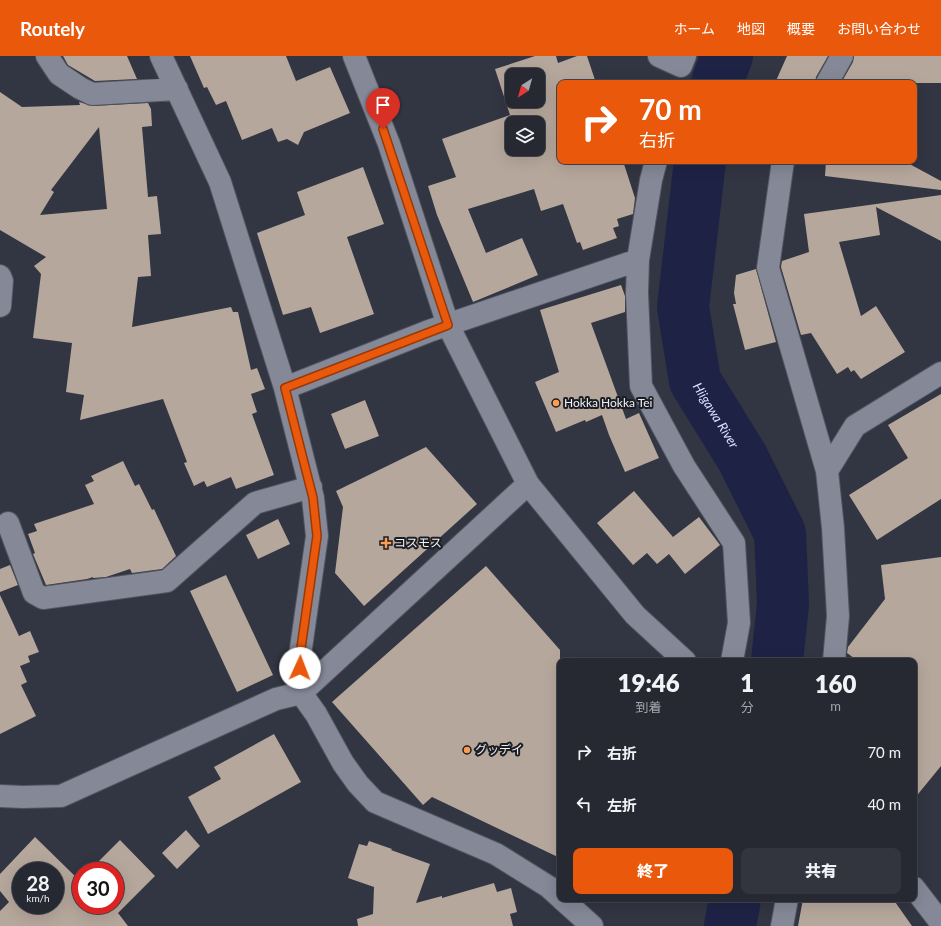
<!DOCTYPE html>
<html lang="ja">
<head>
<meta charset="utf-8">
<style>
	:root { --surface:#262832; --page:#32343e; --text:#f1f3f6; --muted:#a4a6ac; --line:#42444d; --accent:#ea580c }
	body { margin:0; font-family:Lato,"Noto Sans JP",sans-serif; background:var(--page); color:var(--text); height:100vh; display:flex; flex-direction:column; font-size:15px; white-space:nowrap }
	* { box-sizing:border-box; margin:0 }
	p { font-size:13px; color:var(--muted) }
	.icon { flex:none; width:22px; height:22px; fill:none; stroke:currentColor; stroke-width:2; stroke-linecap:round; stroke-linejoin:round }
	.map { position:relative; flex:1; overflow:hidden }
	.sheet { position:absolute; left:557px; top:602px; width:360px; height:244px; display:flex; flex-direction:column; background:var(--surface); border-radius:8px; box-shadow:0 4px 16px #0002,0 0 0 1px var(--line) }
	.sheet>* { flex:none }
	.hud { position:absolute; left:557px; top:24px; width:360px; height:84px; border-radius:8px; box-shadow:0 4px 16px #0002,0 0 0 1px var(--line); background:#ea580c; color:#fff; overflow:hidden }
	.needle { width:26px; rotate:217deg }
	.controls { position:absolute; left:505px; top:12px; display:grid; gap:8px }
	.controls a { display:grid; place-items:center; width:40px; height:40px; border-radius:8px; background:var(--surface); box-shadow:0 4px 16px #0002,0 0 0 1px var(--line); font-size:20px }
	.speed { position:absolute; left:12px; top:806px; display:flex; gap:8px; font-size:20px; font-weight:700; text-align:center }
	.speed>* { display:grid; place-content:center; width:52px; height:52px; border-radius:50%; background:var(--surface); box-shadow:0 4px 16px #0002,0 0 0 1px var(--line); line-height:1 }
	.speed small { font-size:10px; font-weight:400 }
	.speed .limit { border:6px solid #d22; background:#fff; color:#111 }
	.pin { position:absolute; display:grid; place-items:center; width:34px; height:34px; color:#fff; margin:-41px -17px; border-radius:50% 50% 50% 0; rotate:-45deg; box-shadow:0 0 4px #0007 }
	.pin .icon { rotate:45deg }
	.me { position:absolute; width:44px; margin:-22px; rotate:2deg; stroke-linejoin:round; filter:drop-shadow(0 0 3px #0008) }
	.turn { display:flex; align-items:center; gap:14px; height:84px; padding:0 16px; font-size:18px }
	.turn .icon { width:52px; height:52px; stroke-width:2.5 }
	.turn b { display:block; font-size:28px; line-height:34px }
	.eta { display:flex; justify-content:space-evenly; align-items:center; height:68px; text-align:center }
	.eta b { font-size:24px; font-weight:800; line-height:28px }
	.primary-button { display:flex; gap:8px; margin-top:auto; padding:8px 16px }
	.primary-button a { flex:1; height:46px; border-radius:8px; background:var(--accent); color:#fff; font-size:16px; font-weight:800; line-height:46px; text-align:center }
	.primary-button a+a { background:var(--page); color:var(--text) }
	ul { padding:0; list-style:none }
	li { display:flex; align-items:center; gap:12px; height:52px; padding:0 16px }
	li div { flex:1 }
	li b { display:block; font-size:15px }
	li em { font-style:normal }
	header { display:flex; align-items:center; gap:24px; box-sizing:border-box; height:56px; padding:0 20px; background:var(--accent); color:#fff }
	header strong { font-size:19px }
	nav { display:flex; gap:22px; margin-inline-start:auto; font-size:14px }
	.map>svg:first-child { display:block }
	.lines { fill:none; stroke-linecap:round; stroke-linejoin:round }
	.river { stroke:#1e2346; stroke-width:52 }
	.building { fill:#b6a79c; fill-rule:evenodd }
	.minor-casing { stroke:#51545e; stroke-width:24 }
	.minor { stroke:#848897; stroke-width:22 }
	.route-casing { stroke:#983908; stroke-width:10 }
	.route { stroke:#ea580c; stroke-width:7 }
	.poi-dot { fill:#fb9e52; stroke:#1c1d23; stroke-width:1.5 }
	.labels { text-anchor:middle; stroke-width:4; stroke-linejoin:round; paint-order:stroke }
	.poi-label { font-size:12px; fill:#edf0f8; stroke:#1c1d23; text-anchor:start }
	.water-label { font-size:13px; font-style:italic; fill:#dce2fe; stroke:#1c1d23 }
</style>
</head>
<body>
<header>
<strong>Routely</strong>
<nav><a>ホーム</a><a>地図</a><a>概要</a><a>お問い合わせ</a></nav>
</header>
<div class="map">
<svg width="941" height="870" viewBox="0 0 941 870">
	<rect width="100%" height="100%" fill="#323542"/>
	<g class="lines">
		<g class="river">
			<path d="M717 27 727 0"/>
			<path id="s1" d="M700 105 683 251 695 325 742 401 780 477 783 548 777 605"/>
			<path d="M730 870 735 843"/>
		</g>
	</g>
	<path class="building" d="M63 0H127L137 23 95 25 68 9Z
		M190 0H286L296 25 330 11 350 57 304 76 298 89 287 83 278 86 272 72 242 84 226 45 216 49 207 31 204 32Z
		M535 0H556L558 7 577 0H587L596 27H560V105H623L635 142 633 158 617 163 619 170 613 172 617 182 583 194 580 186 577 187 563 148 541 155 534 133 468 153 486 197 522 182 538 219 473 246 437 159 428 130 456 121 442 83 510 59 495 13ZM512 19H538V45H512ZM512 67H538V93H512Z
		M787 0H828L816 21 815 27H775Z
		M854 0H941V27H841L853 6Z
		M0 36 22 51 80 49 79 46 93 50 148 47 151 53 152 70 142 71 148 141 157 140 161 178 148 179 151 220 138 221 132 271 231 251 233 256H238L251 314 257 312 265 333 251 338 257 356 252 358 274 419 236 433 231 421 207 431 204 425 194 430 184 407 187 406 163 343 80 364 84 339 66 336 72 287 33 282 41 218 34 210 46 201 0 174ZM99 71 107 153 40 159 54 136 51 134Z
		M826 105H904L941 125V134L825 120Z
		M363 111 384 168 347 181 374 258 320 277 311 251 283 259 257 177 305 159 297 136Z
		M941 139V185L876 151 880 179 839 186 861 260 876 250 905 296 861 323 854 314 851 316 848 311 837 318 811 277 801 279 781 211 782 205 809 196 804 158Z
		M756 213 776 286 745 294 733 248H736L734 237 736 219Z
		M621 229 625 240V256L591 267 626 363 639 357 659 402 625 416 609 379 602 359 586 366 585 364 556 376 535 326 559 316 540 254Z
		M941 338V443L877 484 849 439 908 402 888 369Z
		M365 344 379 380 345 393 331 358Z
		M426 391 477 448 364 550 335 517 343 451 336 435Z
		M123 405 135 430 139 428 152 454 154 453 176 500 162 513 132 517 130 513 106 521 93 522V521L87 523 46 529 33 498 35 497 28 478 37 475 34 468 94 448 85 429 94 425 91 420Z
		M634 435 673 481 699 461 720 489 685 518 669 498 657 508 647 497 633 509 597 467Z
		M278 463 290 488 258 503 246 479Z
		M941 501V710L914 743V605H858L847 597 848 591 885 543 881 509Z
		M10 509 18 529 0 536V513Z
		M486 510 560 594V802L432 741 423 749 332 646Z
		M226 519 273 619 237 636 190 535Z
		M0 539 19 580 30 575 39 596 28 600 30 606 20 610 27 626 21 629 36 660 0 678Z
		M274 678 301 726 208 778 188 741 221 723 214 711Z
		M186 774 200 790 177 813 162 797Z
		M35 781 79 824 81 823V849H115V815H89L120 784 155 820 118 857 128 870H0V855L9 846 0 835V818ZM21 815H55V849H21Z
		M369 785 392 793 391 794 430 808 416 847 442 840V842L494 827 497 836 511 832 517 856 510 858 513 870H358L357 863 373 858 374 831 348 822 359 788 367 790Z
		M803 843H893L912 870H798Z"/>
	<g class="lines">
		<g class="minor-casing">
			<path id="minor" d="M47 0 59 18 80 32 92 38 177 33
				M161 0 220 126 285 332 313 442 317 480 300 599 301 637 316 658 343 707 358 728 375 746 496 798 549 831 560 841
				M354 0 389 88 448 269 528 428 635 559 685 605
				M659 0 681 10 685 0
				M827 27 842 0
				M656 105 651 124 638 204 637 237 641 330 684 410 734 487 739 567 732 605
				M783 105 768 212 827 415
				M0 220 2 225 0 250
				M285 332 429 275 638 204
				M8 467 34 537 43 542 167 525 255 447 311 431
				M834 605 838 560 833 472 827 415 855 370 941 317
				M0 740 23 741 61 740 276 643 301 637 528 428
				M914 832 941 867
				M562 843 592 870
				M782 870 787 843"/>
		</g>
		<use href="#minor" class="minor"/>
	</g>
	<g class="lines">
		<g class="route-casing">
			<path id="route" d="M300 612V599L317 480 313 442 285 332 448 269 383 73"/>
		</g>
		<use href="#route" class="route"/>
	</g>
	<g class="poi-dot">
		<circle cx="556" cy="347" r="4"/>
		<path d="M384 481h4v4h4v4h-4v4h-4v-4h-4v-4h4z"/>
		<circle cx="467" cy="694" r="4"/>
	</g>
	<g class="labels">
		<g class="poi-label">
			<text x="564" y="351">Hokka Hokka Tei</text>
			<text x="394" y="491">コスモス</text>
			<text x="475" y="698">グッデイ</text>
		</g>
		<g class="water-label">
			<text dy="5" stroke="none"><textPath href="#s1" startOffset="262">Hiigawa River</textPath></text>
		</g>
	</g>
</svg>
<div class="controls">
<a><svg class="needle" viewBox="-14 -14 28 28"><path d="M0-13l5 13h-10z" fill="#e53935"/><path d="M0 13l5-13h-10z" fill="#a4a6ac"/></svg></a>
<a><svg class="icon" aria-label="layers" viewBox="0 0 24 24"><path d="M12 4l9 5-9 5-9-5zM3 14l9 5 9-5"/></svg></a>
</div>
<div class="speed"><div>28<small>km/h</small></div><div class="limit">30</div></div>
<div class="pin" style="left:383px;top:73px;background:#d93025"><svg class="icon" aria-label="arrive" viewBox="0 0 24 24"><path d="M6 21V4h12l-3 4 3 4H6"/></svg></div>
<svg class="me" style="left:300px;top:612px" viewBox="-20 -20 40 40"><circle r="19" fill="#fff"/><path d="M0-13L10 11 0 6-10 11z" fill="#ea580c"/></svg>
<div class="hud">
<div class="turn"><svg class="icon" aria-label="right" viewBox="0 0 24 24"><path d="M7 20v-9h11M14 6l5 5-5 5"/></svg><div><b>70 m</b>右折</div></div>
</div>
<section class="sheet">
<div class="eta">
<div><b>19:46</b><p>到着</p></div>
<div><b>1</b><p>分</p></div>
<div><b>160</b><p>m</p></div>
</div>
<ul>
<li><svg class="icon" aria-label="right" viewBox="0 0 24 24"><path d="M7 20v-9h11M14 6l5 5-5 5"/></svg><div><b>右折</b></div><em>70 m</em></li>
<li><svg class="icon" aria-label="left" viewBox="0 0 24 24"><path d="M17 20v-9H6M10 6l-5 5 5 5"/></svg><div><b>左折</b></div><em>40 m</em></li>
</ul>
<div class="primary-button"><a>終了</a><a>共有</a></div>
</section>
</div>
</body>
</html>
